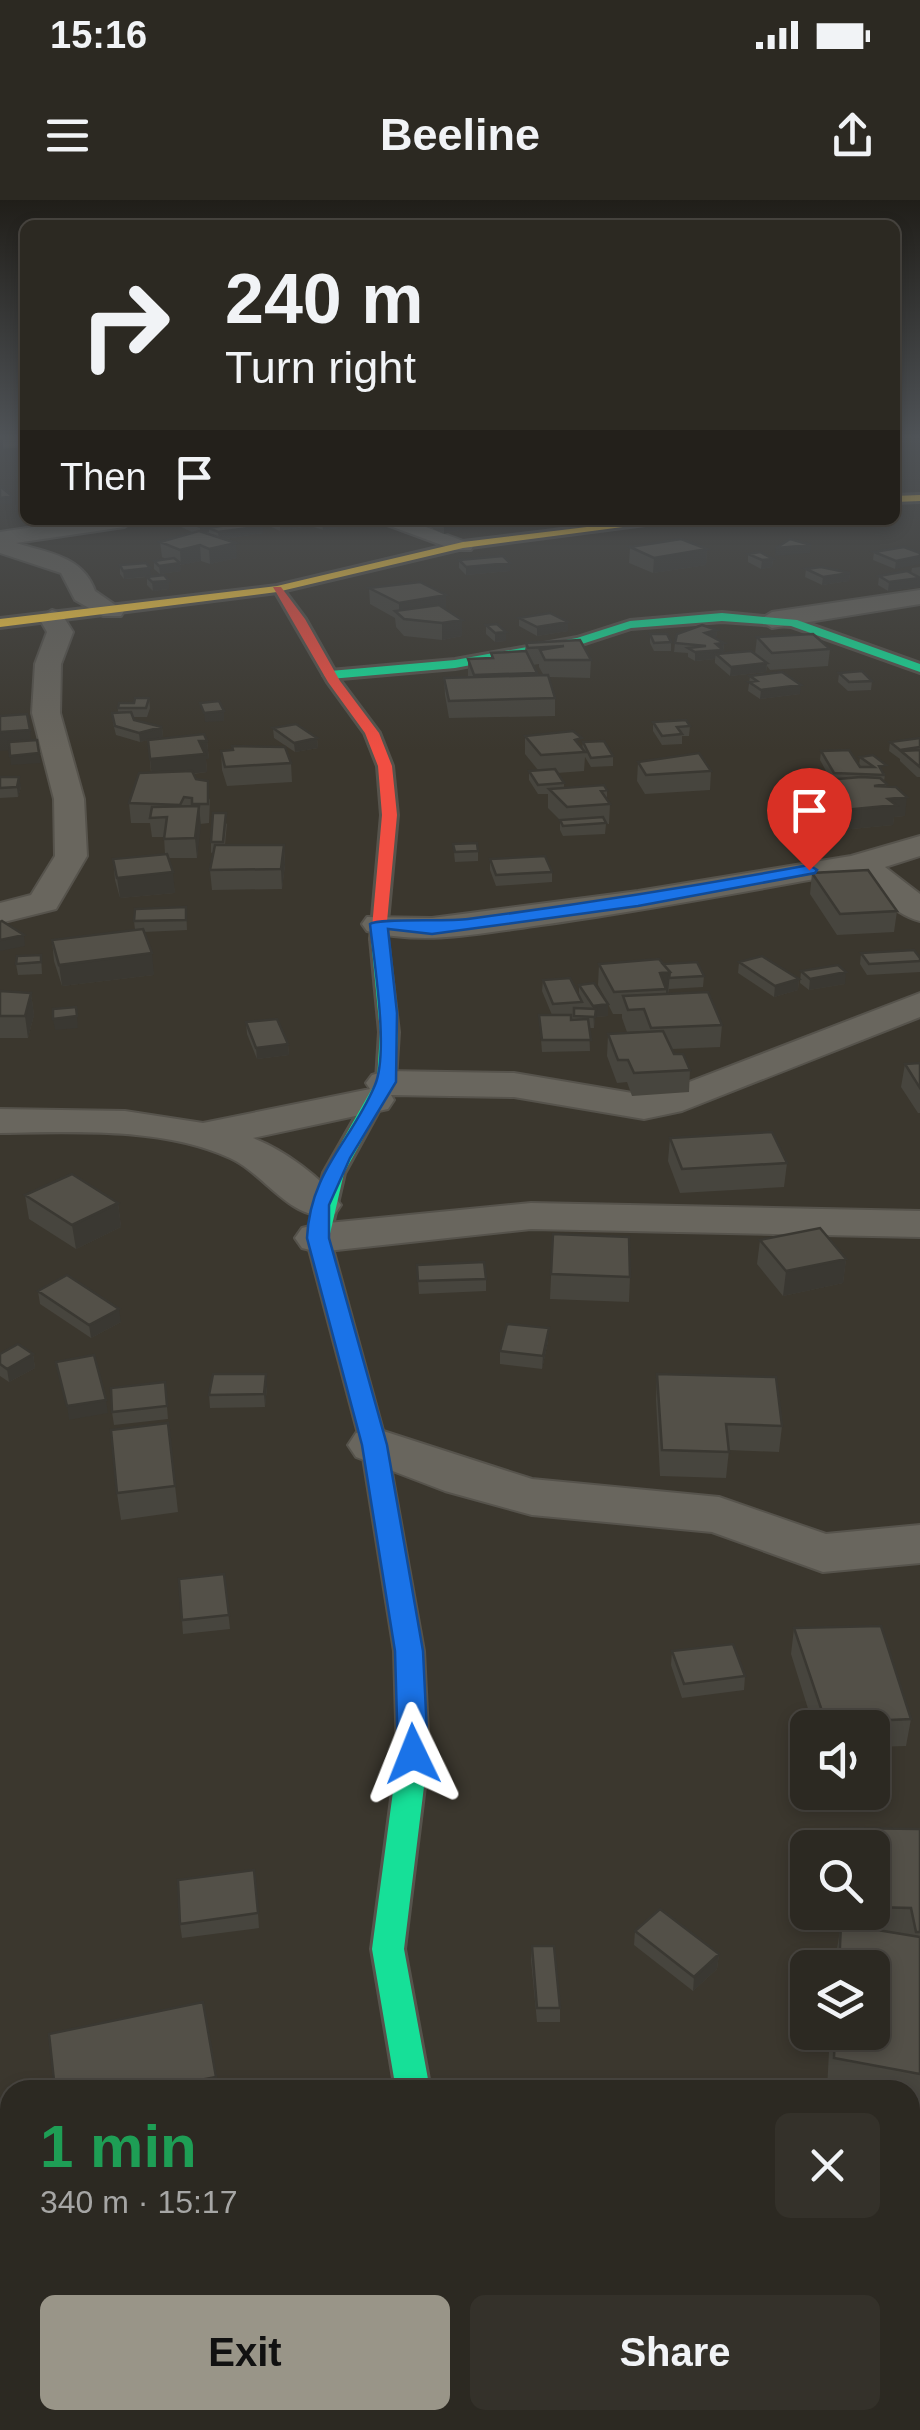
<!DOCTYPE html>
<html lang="en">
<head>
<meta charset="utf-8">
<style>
	:root { --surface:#2c2922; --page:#34312a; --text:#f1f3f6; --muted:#a6a6a5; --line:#484540; --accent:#999588 }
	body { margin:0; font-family:Helvetica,sans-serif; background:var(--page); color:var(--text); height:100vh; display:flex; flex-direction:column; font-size:38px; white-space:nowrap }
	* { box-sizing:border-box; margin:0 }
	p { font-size:32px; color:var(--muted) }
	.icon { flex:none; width:55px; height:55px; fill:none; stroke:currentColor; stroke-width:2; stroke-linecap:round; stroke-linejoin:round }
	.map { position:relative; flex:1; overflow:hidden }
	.details { position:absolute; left:0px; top:1880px; width:920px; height:350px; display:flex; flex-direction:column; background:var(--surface); border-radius:30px 30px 0 0; box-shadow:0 5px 15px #0003,0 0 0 2px var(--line) }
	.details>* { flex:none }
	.guide { position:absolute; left:20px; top:20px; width:880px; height:305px; border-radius:15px; box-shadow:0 5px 15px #0003,0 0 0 2px var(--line); background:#2c2922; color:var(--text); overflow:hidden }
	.fabs { position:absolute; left:790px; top:1510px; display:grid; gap:20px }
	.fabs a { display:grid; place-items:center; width:100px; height:100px; border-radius:15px; background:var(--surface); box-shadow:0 5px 15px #0003,0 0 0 2px var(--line); font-size:50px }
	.pin { position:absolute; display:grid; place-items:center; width:85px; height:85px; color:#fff; margin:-102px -42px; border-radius:50% 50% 50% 0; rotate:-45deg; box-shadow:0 0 10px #0007 }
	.pin .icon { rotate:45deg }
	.me { position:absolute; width:110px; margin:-55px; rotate:358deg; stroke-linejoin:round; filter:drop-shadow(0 0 8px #0008) }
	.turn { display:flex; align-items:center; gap:35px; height:210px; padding:0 40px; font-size:45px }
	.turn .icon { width:130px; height:130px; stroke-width:2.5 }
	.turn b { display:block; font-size:70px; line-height:85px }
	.then { display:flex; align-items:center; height:95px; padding:0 40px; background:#0003; gap:20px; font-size:38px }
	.round { display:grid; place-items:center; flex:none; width:105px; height:105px; border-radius:15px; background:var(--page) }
	.summary { display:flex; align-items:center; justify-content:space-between; height:170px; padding:0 40px }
	h1 { font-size:60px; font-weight:800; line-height:75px; color:#1e9e55 }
	.primary-button { display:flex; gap:20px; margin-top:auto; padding:20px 40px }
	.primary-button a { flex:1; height:115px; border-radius:15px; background:var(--accent); color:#111; font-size:40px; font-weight:800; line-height:115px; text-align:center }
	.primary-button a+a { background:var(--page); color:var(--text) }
	.status { display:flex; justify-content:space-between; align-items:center; height:70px; padding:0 50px; background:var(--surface); direction:ltr }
	.status svg { height:28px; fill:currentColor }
	header { display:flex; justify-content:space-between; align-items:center; height:130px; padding:0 40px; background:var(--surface); font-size:45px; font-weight:800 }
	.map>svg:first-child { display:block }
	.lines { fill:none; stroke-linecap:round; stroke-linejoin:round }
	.street-casing { stroke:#56534c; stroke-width:4 }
	.fast-casing { stroke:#56534c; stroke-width:6 }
	.slow-casing { stroke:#56534c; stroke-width:6 }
	.jam-casing { stroke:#56534c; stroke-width:6 }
	.street { fill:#69665e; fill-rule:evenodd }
	.fast { fill:#16e098; fill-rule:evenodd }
	.slow { fill:#ffcf43; fill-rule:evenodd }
	.jam { fill:#f24e42; fill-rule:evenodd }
	.wall { fill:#47453e; fill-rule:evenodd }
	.shaded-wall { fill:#3a3832 }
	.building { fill:#535048; stroke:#3a3832; stroke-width:2.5 }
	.route { fill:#1a73e8; stroke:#114b97; stroke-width:2.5 }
</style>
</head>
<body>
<div class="status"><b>15:16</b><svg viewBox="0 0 49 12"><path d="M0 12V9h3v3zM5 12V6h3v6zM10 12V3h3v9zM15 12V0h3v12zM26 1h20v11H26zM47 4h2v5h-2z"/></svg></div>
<header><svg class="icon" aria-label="menu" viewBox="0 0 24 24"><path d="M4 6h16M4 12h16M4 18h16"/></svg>Beeline<svg class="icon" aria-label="share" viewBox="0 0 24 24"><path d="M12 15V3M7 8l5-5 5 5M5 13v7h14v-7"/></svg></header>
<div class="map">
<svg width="920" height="2230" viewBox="0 0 920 2230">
	<rect width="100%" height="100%" fill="#3b372e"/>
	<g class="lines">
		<g class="street-casing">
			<path id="street" d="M0 239H25V245L0 247Z
				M80 320H135L124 327 16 343C48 353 83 356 95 391L124 411 121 416H103L75 400 61 373 0 353V332Z
				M374 320H407L474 345 471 350H455Z
				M920 390V404L772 428 759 420 772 412Z
				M52 410 61 413 73 432 61 464 60 513 84 599 87 656 56 709 0 723V703L31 695 55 656 54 599 32 513 35 464 47 432 39 418Z
				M920 636V656L885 667 920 694V721C890 714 872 683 842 674 742 692 642 711 541 725 483 733 425 746 367 731L362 724 367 717 432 718 638 691 851 656Z
				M920 793V817L682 911 644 919 514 897 391 895 394 900 388 909 253 938C284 950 322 977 341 1005L335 1014C292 1025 267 975 230 958 162 927 74 932 0 933V909L125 911 203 923 370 889 366 883 372 875 386 871 514 873 644 895 671 889Z
				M531 1003 920 1011V1037L531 1029 318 1052 302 1048 295 1038 302 1028 318 1024Z
				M374 1228 532 1279 719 1297 826 1334 920 1325V1363L823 1372 712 1332 532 1315 445 1291 356 1257 348 1245 356 1233Z
				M317 2220H401L399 2230H315Z
				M685 2220H778L782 2230H690Z"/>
		</g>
		<g class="fast-casing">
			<path id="fast" d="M722 413 797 420 920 464V472L791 426 722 421 631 428 579 445 455 468 330 479 324 475 330 471 455 460 577 438 630 421Z
				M379 734 387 739 398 832 395 880 344 973 329 1038 386 1245 423 1451 428 1554 404 1749 430 1890H396L372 1749 398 1554 395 1451 362 1245 307 1038 324 973 377 880 380 832 371 739Z"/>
		</g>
		<g class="slow-casing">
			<path id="slow" d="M920 295V301L895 302V296Z
				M645 320H676L463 348 277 392 0 427V419L277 386 463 342Z"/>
		</g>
		<g class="jam-casing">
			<path id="jam" d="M273 387H281L305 419 340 481 379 533 392 566 397 615 385 743 379 744 371 739 382 615 378 566 365 533 328 482Z"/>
		</g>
		<use href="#street" class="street"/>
		<use href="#fast" class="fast"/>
		<use href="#slow" class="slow"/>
		<use href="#jam" class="jam"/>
	</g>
	<path class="wall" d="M25 261V295L20 293 18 271H20L18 262Z
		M178 320H225L226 325 263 333 225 339 237 358 210 364 201 361 180 365 181 371 160 374 154 369V361L166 359 162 357 160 342 194 333 179 326Z
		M265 320H361V323L342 325 338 323V328L323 330 311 326V323H309V326L280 331 265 324Z
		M426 320H485L460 324V330L444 334 433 329V326L426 323Z
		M630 347 707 349 706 365 653 373 629 363Z
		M904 347 895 369 873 360 874 352Z
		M748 354 773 359 772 367 761 369 748 362Z
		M459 360 510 371 466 375 459 368Z
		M120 365 169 381V389L153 391 147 385V377L124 379 120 374Z
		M920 367V387L888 391 878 385 879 376 911 373 912 368Z
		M806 369 850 373 849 381 822 385 805 377Z
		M369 388 446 395V409L462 436 442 440 404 436 396 427 395 418 370 404Z
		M519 418 568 422V431L537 436 519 426Z
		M486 425 506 441 495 442 486 434Z
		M717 430 716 438 724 443 723 453 755 454 757 437 830 449 828 466 770 470 767 466 766 472 730 476 715 463V459L695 461 688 457V453L674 452 675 443Z
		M650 434 671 442V451H654L650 443Z
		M580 440 591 460 590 478 549 477 555 498V516L449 518 445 495 444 478 468 477V459L491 458V453L525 451 526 443ZM539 464V467L544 476H537L533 465Z
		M839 473 872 481 871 490 848 491 838 482Z
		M750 476 800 494 760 499 748 491Z
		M149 498 150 508 147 517H133L134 520 162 527 163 537 152 539 207 541 209 559H206L207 572 193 574 210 600 209 623 200 624 197 658H169L175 693 120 698 115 680 113 659 165 654 164 637H152L150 623H131L129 603 151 573 148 540 140 542 116 535 113 523 112 513H118V508Z
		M653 522 690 526 689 536H682V544L662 545 653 531Z
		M273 528 317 538 318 548 295 552 274 538Z
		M525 536 582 549 583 542 613 556V566L591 567 585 557 584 571 557 573 564 583V588L607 590V600L610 604 609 624H606L605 634 563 636 560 630V620L548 608V594H538L529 580V571L538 570 525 554Z
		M920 538V577H917L900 561V559L889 551 890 542Z
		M232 546 291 563 292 582 227 586 222 570 221 551 232 550Z
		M821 551 859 566 860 557 885 574 884 582 905 616 894 617 893 625 841 630 812 600 814 581 831 580 820 560Z
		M638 562 711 571 710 590 645 594 637 581Z
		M0 577 21 587 18 597 0 598Z
		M227 623 225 645H284L285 665 282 689 212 690 210 670 214 652 211 653V642Z
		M453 644 478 651V661L455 662Z
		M490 659 552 672V682L496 686 490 670Z
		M812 673 897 711 894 732 837 735 810 694Z
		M186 707 187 730 144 732 154 775 62 786 54 761 52 740 135 730 134 721Z
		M861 753 920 758V772L867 775 860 764Z
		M41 755 42 774 18 775 16 764Z
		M739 762 799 779 798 790 774 797 738 773Z
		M599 764H663L704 776 703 787 669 789 668 794 722 825 720 847 672 849 674 854 690 870 689 892 632 896 627 882 617 883 607 856 608 834 642 831 627 832 622 818V814H613L608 804V816L595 817 594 828H589L590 851 542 852 539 815H552L542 791 543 780 579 796V785L608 803 598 785Z
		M801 771 845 784 809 790 800 783Z
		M0 791 31 793 34 815 28 838H0Z
		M246 822 288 844 289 855 257 859 247 834Z
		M920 863V913H918L901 887 905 864Z
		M670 938 787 963 784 987 680 993 668 961Z
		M25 995 118 1003 121 1027 76 1049 29 1019Z
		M553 1034 630 1077 629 1102 550 1099Z
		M760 1040 846 1059 843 1083 783 1096 757 1064Z
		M417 1065 486 1079V1091L419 1094Z
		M38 1091 121 1122 91 1138 40 1104Z
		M548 1141 542 1169 500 1164V1151Z
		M0 1154H33L35 1168 9 1182 0 1176Z
		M657 1174 782 1226 779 1252 729 1250 726 1278 660 1276 656 1200Z
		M165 1182 168 1219 114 1225 112 1212Z
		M267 1187 265 1207 210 1208 209 1195Z
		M168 1223 178 1312 121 1320 117 1293Z
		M224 1374 230 1429 183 1434 179 1379Z
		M794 1428 911 1519 906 1546 872 1547V1528H814L791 1454Z
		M672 1451 745 1476 744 1490 682 1498 671 1465Z
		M841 1628 920 1629V1914L910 1912V1890H827L830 1832H872V1768H834L841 1724 849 1726 846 1712H872V1648H837Z
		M258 1713 259 1728 182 1738 180 1724Z
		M635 1731 719 1754 717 1769 693 1791 634 1745Z
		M532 1746 560 1808V1822H537L531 1760Z"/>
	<path class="shaded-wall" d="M0 239H3V252H0Z
		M12 296V304L0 305V298Z
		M220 320H225L226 326 209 328V332L200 335V327Z
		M297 320H311V323H309V326L280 331V323Z
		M338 320V328L323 330 322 323Z
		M342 320H361V323L342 325Z
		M437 320H485L460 324V330L444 334V326L437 323Z
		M263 326V333L219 340 218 332Z
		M236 343 237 358 210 364 209 349Z
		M200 345 201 361 181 365 180 350Z
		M811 345 810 353 775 356 776 348Z
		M707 349 706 365 653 373 654 358Z
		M920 356V364L895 369 896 361Z
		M773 359 772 367 761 369 762 360Z
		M180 363 181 371 160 374 159 366Z
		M510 363V371L466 375V367Z
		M150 368 151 376 124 379 123 371Z
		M850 373 849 381 822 385 823 377Z
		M920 378V387L888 391 889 382Z
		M169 381V389L153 391 152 382Z
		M446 395V411L399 414V403Z
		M462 420V436L442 440V423Z
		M568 422V431L537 436V427Z
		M717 430 716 438 705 433Z
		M506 432V441L495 442V433Z
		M724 443 722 458 716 454 715 459 695 461V452L716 444Z
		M767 463 766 472 730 476 731 467Z
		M801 485 800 494 760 499 761 490Z
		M224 511V521L205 522 204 513Z
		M162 527 163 537 140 542 139 533Z
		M30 530 32 548 0 551V532Z
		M317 538 318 548 295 552 294 543Z
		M199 541H207L209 559H206L207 572 152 578 150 559Z
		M39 553 41 563 11 565 10 556Z
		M19 577 21 587 18 597 17 587Z
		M907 597 905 616 894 617 893 625 841 630 844 610 888 599Z
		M199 606 201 626 197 658 195 638Z
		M284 645 285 665 282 689 281 669Z
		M173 672 175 693 120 698 117 678Z
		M24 735 25 746 0 751V740Z
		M152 753 154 775 62 786 59 765Z
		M670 772 668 794H666V789L660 773Z
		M846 772 845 784 809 790 810 779Z
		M799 779 798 790 774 797 775 786Z
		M31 793 34 815 28 838 25 816Z
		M608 804V816L595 817 594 828 593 806Z
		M77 816 78 828 55 830 53 819Z
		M288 844 289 855 257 859 256 848Z
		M118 1003 121 1027 76 1049 72 1025Z
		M846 1059 843 1083 783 1096 786 1071Z
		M119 1109 121 1122 91 1138 89 1125Z
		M549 1128 548 1141 542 1169 543 1156Z
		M33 1154 35 1168 9 1182 7 1169Z
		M266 1174 267 1187 265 1207 264 1194Z
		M106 1200 108 1213 69 1220 67 1206Z
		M719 1754 717 1769 693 1791 694 1777Z
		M216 1877 217 1890H201L200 1880Z
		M0 1943 5 2019 0 2020Z"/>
	<path class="building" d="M25 261V270L23 271 18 262Z
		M25 270V282L19 279 18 271Z
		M0 286 12 296 0 298Z
		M183 320H220L200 327Z
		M273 320H297L280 323Z
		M441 320H452L460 323 444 326 433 322Z
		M251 321 263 326 218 332 209 328Z
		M199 331 236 343 209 349 200 345 180 350 160 342Z
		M681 339 707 349 654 358 630 347Z
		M790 339 811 345 776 348Z
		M904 347 920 353V356L896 361 874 352Z
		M760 352 773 359 762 360 748 354Z
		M503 356 510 363 466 367 459 360Z
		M174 358 180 363 159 366 154 361Z
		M146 363 150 368 123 371 120 365Z
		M821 367 850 373 823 377 806 369Z
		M907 371 920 378 889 382 879 376Z
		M164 375 169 381 152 382 147 377Z
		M420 382 446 395 399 403 369 388Z
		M439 405 462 420 442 423 404 419 395 411Z
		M550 413 568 422 537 427 519 418Z
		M497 424 506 432 495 433 486 425Z
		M702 425 717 430 705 433 724 443 716 444 723 450 695 452 688 448 706 446 675 443 677 434Z
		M650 434H667L671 442 654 443Z
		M813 434 830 449 772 453 757 437Z
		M580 440 591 460H545L540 450 564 446 528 448 526 443Z
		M526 451 537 473 474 475 468 459 493 458 491 453Z
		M751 451 767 463 731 467 716 454Z
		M862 471 872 481 849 482 839 473Z
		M782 472 801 485 761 490 749 482 757 481 750 476Z
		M548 475 555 498 449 501 444 478Z
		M135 498H149L146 508H118L119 503H134Z
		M219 501 224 511 204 513 200 503Z
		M131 512 134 520 162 527 139 533 115 526 112 513Z
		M27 514 30 530 0 532V516Z
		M686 520 690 526 677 527 682 534 662 536 653 522Z
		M296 524 317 538 294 543 273 528Z
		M573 531 582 538 575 540 585 552 541 555 525 536Z
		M204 534 207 541H199L205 554 150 559 148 540Z
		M920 538V547L900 550 890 542Z
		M37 540 39 553 10 556 9 542Z
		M604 541 613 556 591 558 583 542Z
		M232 546 285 547 291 563 225 567 221 551 233 550Z
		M849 550 860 567H874L860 557 873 555 886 565 879 566 884 575 834 573 821 551Z
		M920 550V567L901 551Z
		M699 553 711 571 646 575 638 562Z
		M555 569 564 583 538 585 529 571Z
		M192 571 196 579 208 581V604H192V598L184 597 180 605 129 603 139 573Z
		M0 577H19L17 587 0 588Z
		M861 577 880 578 887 584 874 586 896 587 907 597 888 599 896 605 844 610 814 581Z
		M604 585 607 590 601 591 610 604 567 607 549 589Z
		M199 606 195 638 164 639 167 617 150 618 152 607Z
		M213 613H226L223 642H211Z
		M603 617 606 623 563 626 560 620Z
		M477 643 478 651 455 652 453 644Z
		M215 645H284L281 669 210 670Z
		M167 654 173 672 117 678 113 659Z
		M545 656 552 672 496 675 490 659Z
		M868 670 897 711 840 714 812 673Z
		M186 707V720L134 721 135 709Z
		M2 721 24 735 0 740V722Z
		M143 729 152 753 59 765 52 740Z
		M914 750 920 758V761L869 764 861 753Z
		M41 755V762L16 764 17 756Z
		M762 756 799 779 775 786 739 762Z
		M659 759 670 772 660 773 666 789 614 792 599 764Z
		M697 762 704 776 669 778 670 772 663 764Z
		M838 765 846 772 810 779 801 771Z
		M570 778 582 802 553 804 543 780Z
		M594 783 608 804 593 806 579 785Z
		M0 791 31 793 25 816H0Z
		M708 792 722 825 651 828 644 809 628 810 623 796Z
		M76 807 77 816 53 819V809Z
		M574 808 596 809 595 817 574 816Z
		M539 815H571V820L588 819 591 840H542Z
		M277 819 288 844 256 848 246 822Z
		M663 831 674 854H683L690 870 634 873 628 860H618L608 834Z
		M920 863V888L905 864Z
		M772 932 787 963 682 969 670 938Z
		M72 974 118 1003 72 1025 25 995Z
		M820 1028 846 1059 786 1071 760 1040Z
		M553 1034 629 1037 630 1077 551 1074Z
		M484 1062 486 1079 418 1081 417 1065Z
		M67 1075 119 1109 89 1125 38 1091Z
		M507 1124 549 1128 543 1156 500 1151Z
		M18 1144 33 1154 7 1169 0 1164V1154Z
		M94 1155 106 1200 67 1206 56 1162Z
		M213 1174H266L264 1194 209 1195Z
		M657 1174 776 1177 782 1226 726 1224 729 1252 662 1250Z
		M165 1182 167 1206 112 1212 111 1188Z
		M168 1223 175 1286 117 1293 111 1230Z
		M224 1374 229 1415 182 1420 179 1379Z
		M881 1426 911 1519 826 1523 794 1428Z
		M733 1444 745 1476 684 1484 672 1451Z
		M841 1628 920 1629V1732H916L911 1708 872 1707V1648H844Z
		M254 1670 258 1713 180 1724 178 1680Z
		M660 1709 719 1754 694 1777 635 1731Z
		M841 1724 920 1737V1874L834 1858 835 1832H872V1768H839Z
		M532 1746H554L560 1808H537Z
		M203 1802 216 1877 200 1880 202 1890H55L49 1834Z"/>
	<linearGradient id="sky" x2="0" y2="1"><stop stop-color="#201e19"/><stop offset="0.43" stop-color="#4f5357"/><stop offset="1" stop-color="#4f5357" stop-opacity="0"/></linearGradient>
	<rect width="920" height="551" fill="url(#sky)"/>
	<path class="route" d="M809 665 817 670 815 673 638 706 432 734 388 729 397 813 396 882 350 958 329 1005V1038L387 1245 423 1451 428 1554 423 1562H403L398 1554 395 1451 362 1245 307 1038C310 971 351 942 375 885 389 852 374 761 370 724 378 718 448 722 468 719 582 704 696 686 809 665Z"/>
</svg>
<div class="fabs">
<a><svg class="icon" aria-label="sound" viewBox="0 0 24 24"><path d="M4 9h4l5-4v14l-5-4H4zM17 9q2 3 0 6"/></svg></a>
<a><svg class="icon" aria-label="search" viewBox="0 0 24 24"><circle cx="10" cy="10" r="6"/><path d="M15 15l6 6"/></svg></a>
<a><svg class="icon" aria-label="layers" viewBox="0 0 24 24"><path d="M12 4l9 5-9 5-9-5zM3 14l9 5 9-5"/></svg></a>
</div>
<div class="pin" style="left:809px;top:670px;background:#d93025"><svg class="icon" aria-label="arrive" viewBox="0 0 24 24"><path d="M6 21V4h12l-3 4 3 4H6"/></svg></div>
<svg class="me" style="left:413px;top:1554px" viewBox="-20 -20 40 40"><path d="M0-17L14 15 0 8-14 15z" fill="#1a73e8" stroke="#fff" stroke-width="4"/></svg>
<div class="guide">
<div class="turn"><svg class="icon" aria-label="right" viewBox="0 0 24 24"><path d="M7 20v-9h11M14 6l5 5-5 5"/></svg><div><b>240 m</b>Turn right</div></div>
<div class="then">Then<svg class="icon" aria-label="arrive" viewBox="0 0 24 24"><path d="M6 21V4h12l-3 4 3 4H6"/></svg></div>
</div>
<section class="details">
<div class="summary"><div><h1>1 min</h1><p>340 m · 15:17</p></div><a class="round"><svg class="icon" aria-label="close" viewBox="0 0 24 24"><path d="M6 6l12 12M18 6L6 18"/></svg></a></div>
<div class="primary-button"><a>Exit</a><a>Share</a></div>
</section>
</div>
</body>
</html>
